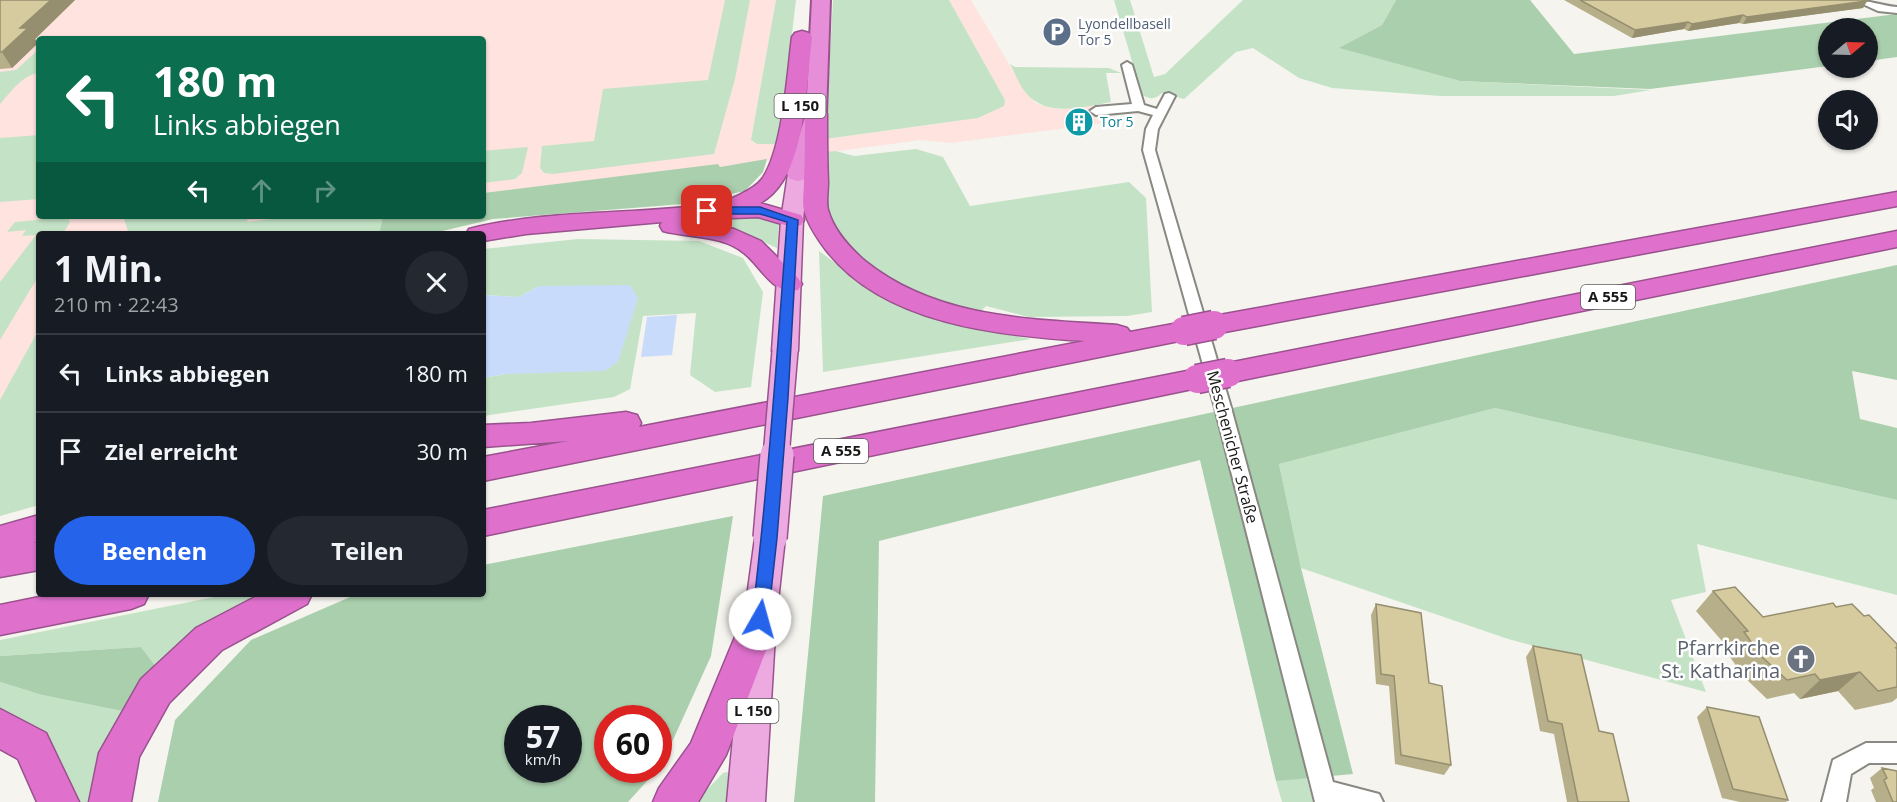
<!DOCTYPE html>
<html lang="de">
<head>
<meta charset="utf-8">
<style>
	:root { --surface:#171b24; --page:#242831; --text:#f1f3f6; --muted:#9ea1a6; --line:#363941; --accent:#2563eb }
	body { margin:0; font-family:"Open Sans",sans-serif; background:var(--page); color:var(--text); height:100vh; display:flex; flex-direction:column; font-size:22px; white-space:nowrap }
	* { box-sizing:border-box; margin:0 }
	p { font-size:20px; color:var(--muted) }
	.icon { flex:none; width:33px; height:33px; fill:none; stroke:currentColor; stroke-width:2; stroke-linecap:round; stroke-linejoin:round }
	.map { position:relative; flex:1; overflow:hidden }
	.drawer { position:absolute; left:36px; top:231px; width:450px; height:366px; display:flex; flex-direction:column; background:var(--surface); border-radius:6px; box-shadow:0 2px 4px #0004 }
	.drawer>* { flex:none }
	.guide { position:absolute; left:36px; top:36px; width:450px; height:183px; border-radius:6px; box-shadow:0 2px 4px #0004; background:#0b6e4f; color:#fff; overflow:hidden }
	.needle { width:39px; rotate:71deg }
	.buttons { position:absolute; left:1818px; top:18px; display:grid; gap:12px }
	.buttons a { display:grid; place-items:center; width:60px; height:60px; border-radius:50%; background:var(--surface); box-shadow:0 2px 4px #0004; font-size:30px }
	.speed { position:absolute; left:504px; top:705px; display:flex; gap:12px; font-size:30px; font-weight:700; text-align:center }
	.speed>* { display:grid; place-content:center; width:78px; height:78px; border-radius:50%; background:var(--surface); box-shadow:0 2px 4px #0004; line-height:1 }
	.speed small { font-size:15px; font-weight:400 }
	.speed .limit { border:9px solid #d22; background:#fff; color:#111 }
	.pin { position:absolute; display:grid; place-items:center; width:51px; height:51px; color:#fff; margin:-26px; border-radius:12px; box-shadow:0 3px 9px #0006 }
	.me { position:absolute; width:66px; margin:-33px; rotate:7deg; stroke-linejoin:round; filter:drop-shadow(0 0 4px #0008) }
	.turn { display:flex; align-items:center; gap:21px; height:126px; padding:0 18px; font-size:27px }
	.turn .icon { width:78px; height:78px; stroke-width:2.5 }
	.turn b { display:block; font-size:42px; line-height:51px }
	.lanes { display:flex; align-items:center; height:57px; padding:0 18px; background:#0003; justify-content:center; gap:30px; direction:ltr }
	.lanes .off { opacity:.35 }
	.round { display:grid; place-items:center; flex:none; width:63px; height:63px; border-radius:32px; background:var(--page) }
	.headline { display:flex; align-items:center; justify-content:space-between; height:102px; padding:0 18px }
	h1 { font-size:36px; font-weight:700; line-height:45px }
	.action { display:flex; gap:12px; margin-top:auto; padding:12px 18px }
	.action a { flex:1; height:69px; border-radius:36px; background:var(--accent); color:#fff; font-size:24px; font-weight:700; line-height:69px; text-align:center }
	.action a+a { background:var(--page); color:var(--text) }
	ul { padding:0; list-style:none }
	li { display:flex; align-items:center; gap:18px; height:78px; padding:0 18px; border-top:2px solid var(--line) }
	li div { flex:1 }
	li b { display:block; font-size:22px }
	li em { font-style:normal }
	.map>svg:first-child { display:block }
	.industrial { fill:#fee3df }
	.green { fill:#c4e3c6 }
	.forest { fill:#aacfad; fill-rule:evenodd }
	.water { fill:#c9dbfb }
	.lines { fill:none; stroke-linecap:round; stroke-linejoin:round }
	.minor-casing { stroke:#898882; stroke-width:4 }
	.primary-casing { stroke:#99528d; stroke-width:3 }
	.trunk-casing { stroke:#99528d; stroke-width:4 }
	.motorway-casing { stroke:#99528d; stroke-width:3 }
	.minor { fill:#fff; fill-rule:evenodd }
	.primary { fill:#ecaae1; fill-rule:evenodd }
	.trunk { fill:#e68ed7; fill-rule:evenodd }
	.motorway { fill:#df71cd; fill-rule:evenodd }
	.primary-bridge-far1-casing { stroke:#99528d; stroke-width:28; stroke-linecap:butt }
	.primary-bridge-casing { stroke:#99528d; stroke-width:36; stroke-linecap:butt }
	.motorway-bridge-casing { stroke:#99528d; stroke-width:31; stroke-linecap:butt }
	.primary-bridge-far1 { stroke:#ecaae1; stroke-width:25 }
	.primary-bridge { stroke:#ecaae1; stroke-width:33 }
	.motorway-bridge { stroke:#df71cd; stroke-width:28 }
	.wall { fill:#b7af89 }
	.shaded-wall { fill:#958e6f }
	.building { fill:#d5cb9f; stroke:#958e6f; stroke-width:1.5 }
	.route { fill:#2563eb; stroke:#184099; stroke-width:1.5 }
	.labels { text-anchor:middle; stroke-width:5; stroke-linejoin:round; paint-order:stroke }
	.far-service-label { font-size:14px; fill:#4e5e75; stroke:#fff; text-anchor:start }
	.far-culture-label { font-size:14px; fill:#0d838f; stroke:#fff; text-anchor:start }
	.shield { fill:#fff; stroke:#5d5d5b; stroke-width:1.5 }
	.shield-label { font-size:15px; font-weight:bold; fill:#181715 }
	.street-label { font-size:16px; fill:#181715; stroke:#fff }
	.near-worship-label { font-size:20px; fill:#5b616d; stroke:#fff; text-anchor:end }
</style>
</head>
<body>
<div class="map">
<svg width="1897" height="802" viewBox="0 0 1897 802">
	<rect width="100%" height="100%" fill="#f5f4ee"/>
	<path class="industrial" d="M0 0H776L751 140 757 144 825 139 978 118 1003 106 1005 100 949 0H971L1025 91 1037 104 1057 109 1091 105 1105 123 951 143 921 140 720 167 717 165 483 193V39H39V216H383L379 234H39V467L0 479Z"/>
	<path class="green" d="M725 0H750L735 79 714 154 553 174 544 173 540 168 542 146 594 141 603 89 708 80Z
		M776 0H796L780 133 777 144H757L751 140Z
		M833 0H949L1005 100 1004 106 978 118 825 139Z
		M1114 0H1130L1154 77 1165 74 1243 0H1396L1382 25 1340 48 1460 81 1651 90 1614 96H1441L1332 88 1299 78 1253 48 1236 52 1184 99 1162 93C1155 100 1150 99 1142 95Z
		M39 49V73C22 75 11 92 0 104V72L16 70Z
		M1010 64 1015 67 1109 68 1121 73H1106L1111 102C1083 107 1047 118 1026 93 1019 85 1015 73 1010 64Z
		M39 135V199L0 202V138Z
		M528 147 522 173 515 179 483 183V151Z
		M916 149 943 157 970 206 1129 182 1146 198 1152 312 1127 316 1029 317 986 306 981 311C964 307 947 304 931 299 892 286 840 255 827 212 823 197 826 169 825 152L836 151 854 156Z
		M746 214 779 222 777 248 730 227 684 220 686 218Z
		M123 216H249L247 222 295 216H383L379 234H129Z
		M67 217 70 222 63 234H39V275L0 340V282L36 235 22 236 26 230 7 232 15 222Z
		M578 239 699 241 743 258 763 292 751 387 715 392 690 375 696 313 643 316 630 389 614 397 483 416V378L506 374 539 286 519 297 483 295V249Z
		M819 251 881 296 941 322 1031 339 823 372Z
		M39 329V505L0 516V400Z
		M1495 408 1897 500V595L1697 544 1706 592 1671 600 1706 692 1508 639 1301 568 1279 464Z
		M229 594H269L160 672 141 647 0 656V640Z
		M0 682 42 695 132 713 97 802H75L35 730 0 709Z
		M728 772 730 774 727 802H695L723 773Z
		M1306 777 1313 802H1282L1276 781Z"/>
	<path class="forest" d="M1396 0H1530L1574 54 1897 14V57L1868 61V28H1828V66L1650 89 1460 81 1339 48 1382 25Z
		M767 159 763 172 745 191 683 204 493 219 430 234H379L383 216H483V193L718 164 720 167Z
		M1897 265V380L1852 371 1860 419 1897 428V500L1495 408 1279 464 1301 568 1353 774 1276 781 1200 460 879 541 875 802H794L823 496Z
		M733 516 711 656 663 762 659 768 658 718H608V770H657L628 802H158L175 720 251 640 357 594H483V565ZM518 718H568V770H518Z
		M141 647 160 672 132 713 42 695 0 682V656Z"/>
	<path class="water" d="M630 285 638 298 618 362 604 371 506 374 483 378V295L519 297 539 286Z
		M677 315 672 355 641 357 647 317Z"/>
	<g class="lines">
		<g class="minor-casing">
			<path id="minor" d="M1854 0C1869 0 1882 6 1897 7V13L1878 11Z
				M1127 62 1132 65 1144 105 1157 109 1165 94 1169 93 1175 96 1158 129 1155 150 1230 404 1333 782 1379 794 1383 802H1315L1214 404 1143 150 1146 129 1153 115 1138 111 1096 115 1090 111 1096 107 1132 104 1122 65Z
				M1866 743H1897V763H1869L1851 774 1846 802H1822L1833 760Z"/>
		</g>
		<g class="primary-casing">
			<path id="primary" d="M798 168 805 170 808 174 803 220 798 351 794 357 785 359 776 357 772 351 781 220 788 174 791 170Z
				M770 526 781 529 785 538 776 619 765 802H727L744 619 755 538 759 529Z"/>
		</g>
		<g class="trunk-casing">
			<path id="trunk" d="M812 0H830L826 114 809 174 806 179 798 181 790 179 787 174 806 114Z"/>
		</g>
		<g class="motorway-casing">
			<path id="motorway" d="M802 31 809 33 812 37C806 83 807 179 760 203L801 215 804 220 801 225 792 227 758 217 684 220 734 229 761 241 798 278 802 284 798 290C773 296 762 267 744 253 723 235 689 238 663 231L660 226 662 222 526 234 483 241V234H466L469 229C549 209 634 215 714 204 726 202 754 190 762 179 783 149 787 75 792 37L795 33Z
				M816 108 824 109 827 114C827 137 827 160 828 182 828 191 826 202 828 210 834 231 849 247 865 261 937 319 1030 319 1117 325L1127 328 1130 332 1184 322 1194 325 1198 331 1194 337 1184 340 483 481V457L568 441 483 447V425L531 423 626 412 637 415 641 423 639 427 1085 341C999 336 883 324 826 250 817 238 808 225 804 210 802 202 804 191 804 183 805 160 805 137 805 114L808 109Z
				M1897 192V206L1214 334 1204 331 1200 325 1204 319 1214 316Z
				M1897 231V247L1228 383 1218 380 1213 373 1218 366 1228 363Z
				M1197 369 1207 372 1212 379 1207 386 483 536V510Z
				M39 515V541L33 543 39 542V570L0 577V526Z
				M54 594H149L144 604 131 609 0 635V605Z
				M261 594H312L307 604 222 650 169 703 139 757 131 802H89L99 753 141 679 196 628Z
				M760 604 773 608 778 619 726 755 698 802H653L659 788 691 743 747 608Z
				M0 709 46 733 79 802H37L18 759 0 749Z"/>
		</g>
		<use href="#minor" class="minor"/>
		<use href="#primary" class="primary"/>
		<use href="#trunk" class="trunk"/>
		<use href="#motorway" class="motorway"/>
		<g class="primary-bridge-far1-casing">
			<path id="primary-bridge-far1" d="M776 457 785 351"/>
		</g>
		<g class="primary-bridge-casing">
			<path id="primary-bridge" d="M770 538 777 455"/>
		</g>
		<g class="motorway-bridge-casing">
			<path id="motorway-bridge" d="M1184 331 1214 325
				M1197 379 1228 373"/>
		</g>
		<use href="#primary-bridge-far1" class="primary-bridge-far1"/>
		<use href="#primary-bridge" class="primary-bridge"/>
		<use href="#motorway-bridge" class="motorway-bridge"/>
	</g>
	<path class="wall" d="M0 0H75L35 39 38 43 12 68 0 69Z
		M1564 0H1865L1867 1 1863 8 1743 24 1739 23 1688 31 1684 29 1632 38Z
		M1713 591 1763 617 1836 607 1864 616 1897 644V698L1892 702 1855 710 1838 691 1800 699 1794 693 1767 699 1743 676 1726 651 1728 648 1696 611Z
		M1376 604 1429 683 1451 765 1444 775 1395 764 1389 686 1376 684 1371 615Z
		M1533 646 1599 731 1629 802H1567L1554 734 1540 731 1526 657Z
		M1707 707 1788 800 1786 802H1740L1722 798 1697 717Z
		M1882 768 1897 771V802H1876L1871 790 1874 788 1870 778Z"/>
	<path class="shaded-wall" d="M51 0H75L35 39 38 43 12 68 2 52 20 28Z
		M1867 1 1863 8 1743 24 1747 17Z
		M1743 15 1739 23 1688 31 1692 24Z
		M1688 22 1684 29 1632 38 1635 30Z
		M1860 672 1838 691 1800 699 1820 680Z"/>
	<path class="building" d="M0 0H51L20 28H28L2 52H0Z
		M1580 0H1865L1867 1 1747 17 1743 15 1692 24 1688 22 1635 30Z
		M1735 587 1763 617 1833 603 1836 607 1852 604 1864 616 1869 615 1897 644V648H1896L1897 649V687L1878 691 1860 672 1820 680 1815 674 1787 680 1762 657 1744 632 1748 631 1713 591Z
		M1376 604 1421 613 1429 683 1442 686 1451 765 1401 755 1394 676 1381 674Z
		M1533 646 1581 655 1599 731 1613 734 1629 802H1578L1562 724 1548 721Z
		M1707 707 1759 717 1788 800 1733 789Z
		M1882 768 1897 771V802H1893L1884 780 1887 778Z"/>
	<path class="route" d="M760 207 798 220 788 398 777 538 768 619 766 624 760 626 754 624 752 619C768 487 777 355 787 222L760 214H707L702 211 707 207Z"/>
	<defs>
		<g id="parking-disc" transform="scale(1.5)"><circle r="9.5" fill="#5c6f8a" stroke="#fff"/><path d="M-3.5-5.5H1a3.5 3.5 0 0 1 0 7H-1V5.5H-3.5ZM-1-3.4V-.6H.8a1.4 1.4 0 0 0 0-2.8Z" fill="#fff"/></g>
		<g id="building-disc" transform="scale(1.5)"><circle r="9.5" fill="#0f9aa8" stroke="#fff"/><path d="M-4-6H4V6H1V3H-1V6H-4ZM-2.5-4.3h1.7v1.8h-1.7ZM.8-4.3h1.7v1.8H.8ZM-2.5-1h1.7V.8h-1.7ZM.8-1h1.7V.8H.8Z" fill="#fff"/></g>
		<g id="church-disc" transform="scale(1.5)"><circle r="9.5" fill="#6b7280" stroke="#fff"/><path d="M-1.2-6h2.4v3.5h3.3v2.4h-3.3V6h-2.4V-.1h-3.3v-2.4h3.3Z" fill="#fff"/></g>
	</defs>
	<g fill-rule="evenodd">
		<use href="#parking-disc" x="1057" y="32"/>
		<use href="#building-disc" x="1079" y="122"/>
		<use href="#church-disc" x="1801" y="659"/>
	</g>
	<g class="labels">
		<g class="far-service-label">
			<text x="1078" y="29">Lyondellbasell<tspan x="1078" dy="16">Tor 5</tspan></text>
		</g>
		<g class="far-culture-label">
			<text x="1100" y="127">Tor 5</text>
		</g>
		<g class="shield">
			<rect x="774.5" y="94" width="51" height="24" rx="4.5"/>
			<rect x="1581" y="285" width="54" height="24" rx="4.5"/>
			<rect x="814" y="439" width="54" height="24" rx="4.5"/>
			<rect x="727.5" y="699" width="51" height="24" rx="4.5"/>
		</g>
		<g class="shield-label">
			<text x="800" y="111">L 150</text>
			<text x="1608" y="302">A 555</text>
			<text x="841" y="456">A 555</text>
			<text x="753" y="716">L 150</text>
		</g>
		<g class="street-label">
			<text transform="translate(1233 447) rotate(75)" y="6">Meschenicher Straße</text>
		</g>
		<g class="near-worship-label">
			<text x="1780" y="655">Pfarrkirche<tspan x="1780" dy="23">St. Katharina</tspan></text>
		</g>
	</g>
</svg>
<div class="buttons">
<a><svg class="needle" viewBox="-14 -14 28 28"><path d="M0-13l5 13h-10z" fill="#e53935"/><path d="M0 13l5-13h-10z" fill="#9ea1a6"/></svg></a>
<a><svg class="icon" aria-label="sound" viewBox="0 0 24 24"><path d="M4 9h4l5-4v14l-5-4H4zM17 9q2 3 0 6"/></svg></a>
</div>
<div class="speed"><div>57<small>km/h</small></div><div class="limit">60</div></div>
<div class="pin" style="left:707px;top:211px;background:#d93025"><svg class="icon" aria-label="arrive" viewBox="0 0 24 24"><path d="M6 21V4h12l-3 4 3 4H6"/></svg></div>
<svg class="me" style="left:760px;top:619px" viewBox="-20 -20 40 40"><circle r="19" fill="#fff"/><path d="M0-13L10 11 0 6-10 11z" fill="#2563eb"/></svg>
<div class="guide">
<div class="turn"><svg class="icon" aria-label="left" viewBox="0 0 24 24"><path d="M17 20v-9H6M10 6l-5 5 5 5"/></svg><div><b>180 m</b>Links abbiegen</div></div>
<div class="lanes"><svg class="icon" aria-label="left" viewBox="0 0 24 24"><path d="M17 20v-9H6M10 6l-5 5 5 5"/></svg><svg class="icon off" aria-label="ahead" viewBox="0 0 24 24"><path d="M12 20V5M6 11l6-6 6 6"/></svg><svg class="icon off" aria-label="right" viewBox="0 0 24 24"><path d="M7 20v-9h11M14 6l5 5-5 5"/></svg></div>
</div>
<section class="drawer">
<div class="headline"><div><h1>1 Min.</h1><p>210 m · 22:43</p></div><a class="round"><svg class="icon" aria-label="close" viewBox="0 0 24 24"><path d="M6 6l12 12M18 6L6 18"/></svg></a></div>
<ul>
<li><svg class="icon" aria-label="left" viewBox="0 0 24 24"><path d="M17 20v-9H6M10 6l-5 5 5 5"/></svg><div><b>Links abbiegen</b></div><em>180 m</em></li>
<li><svg class="icon" aria-label="arrive" viewBox="0 0 24 24"><path d="M6 21V4h12l-3 4 3 4H6"/></svg><div><b>Ziel erreicht</b></div><em>30 m</em></li>
</ul>
<div class="action"><a>Beenden</a><a>Teilen</a></div>
</section>
</div>
</body>
</html>
